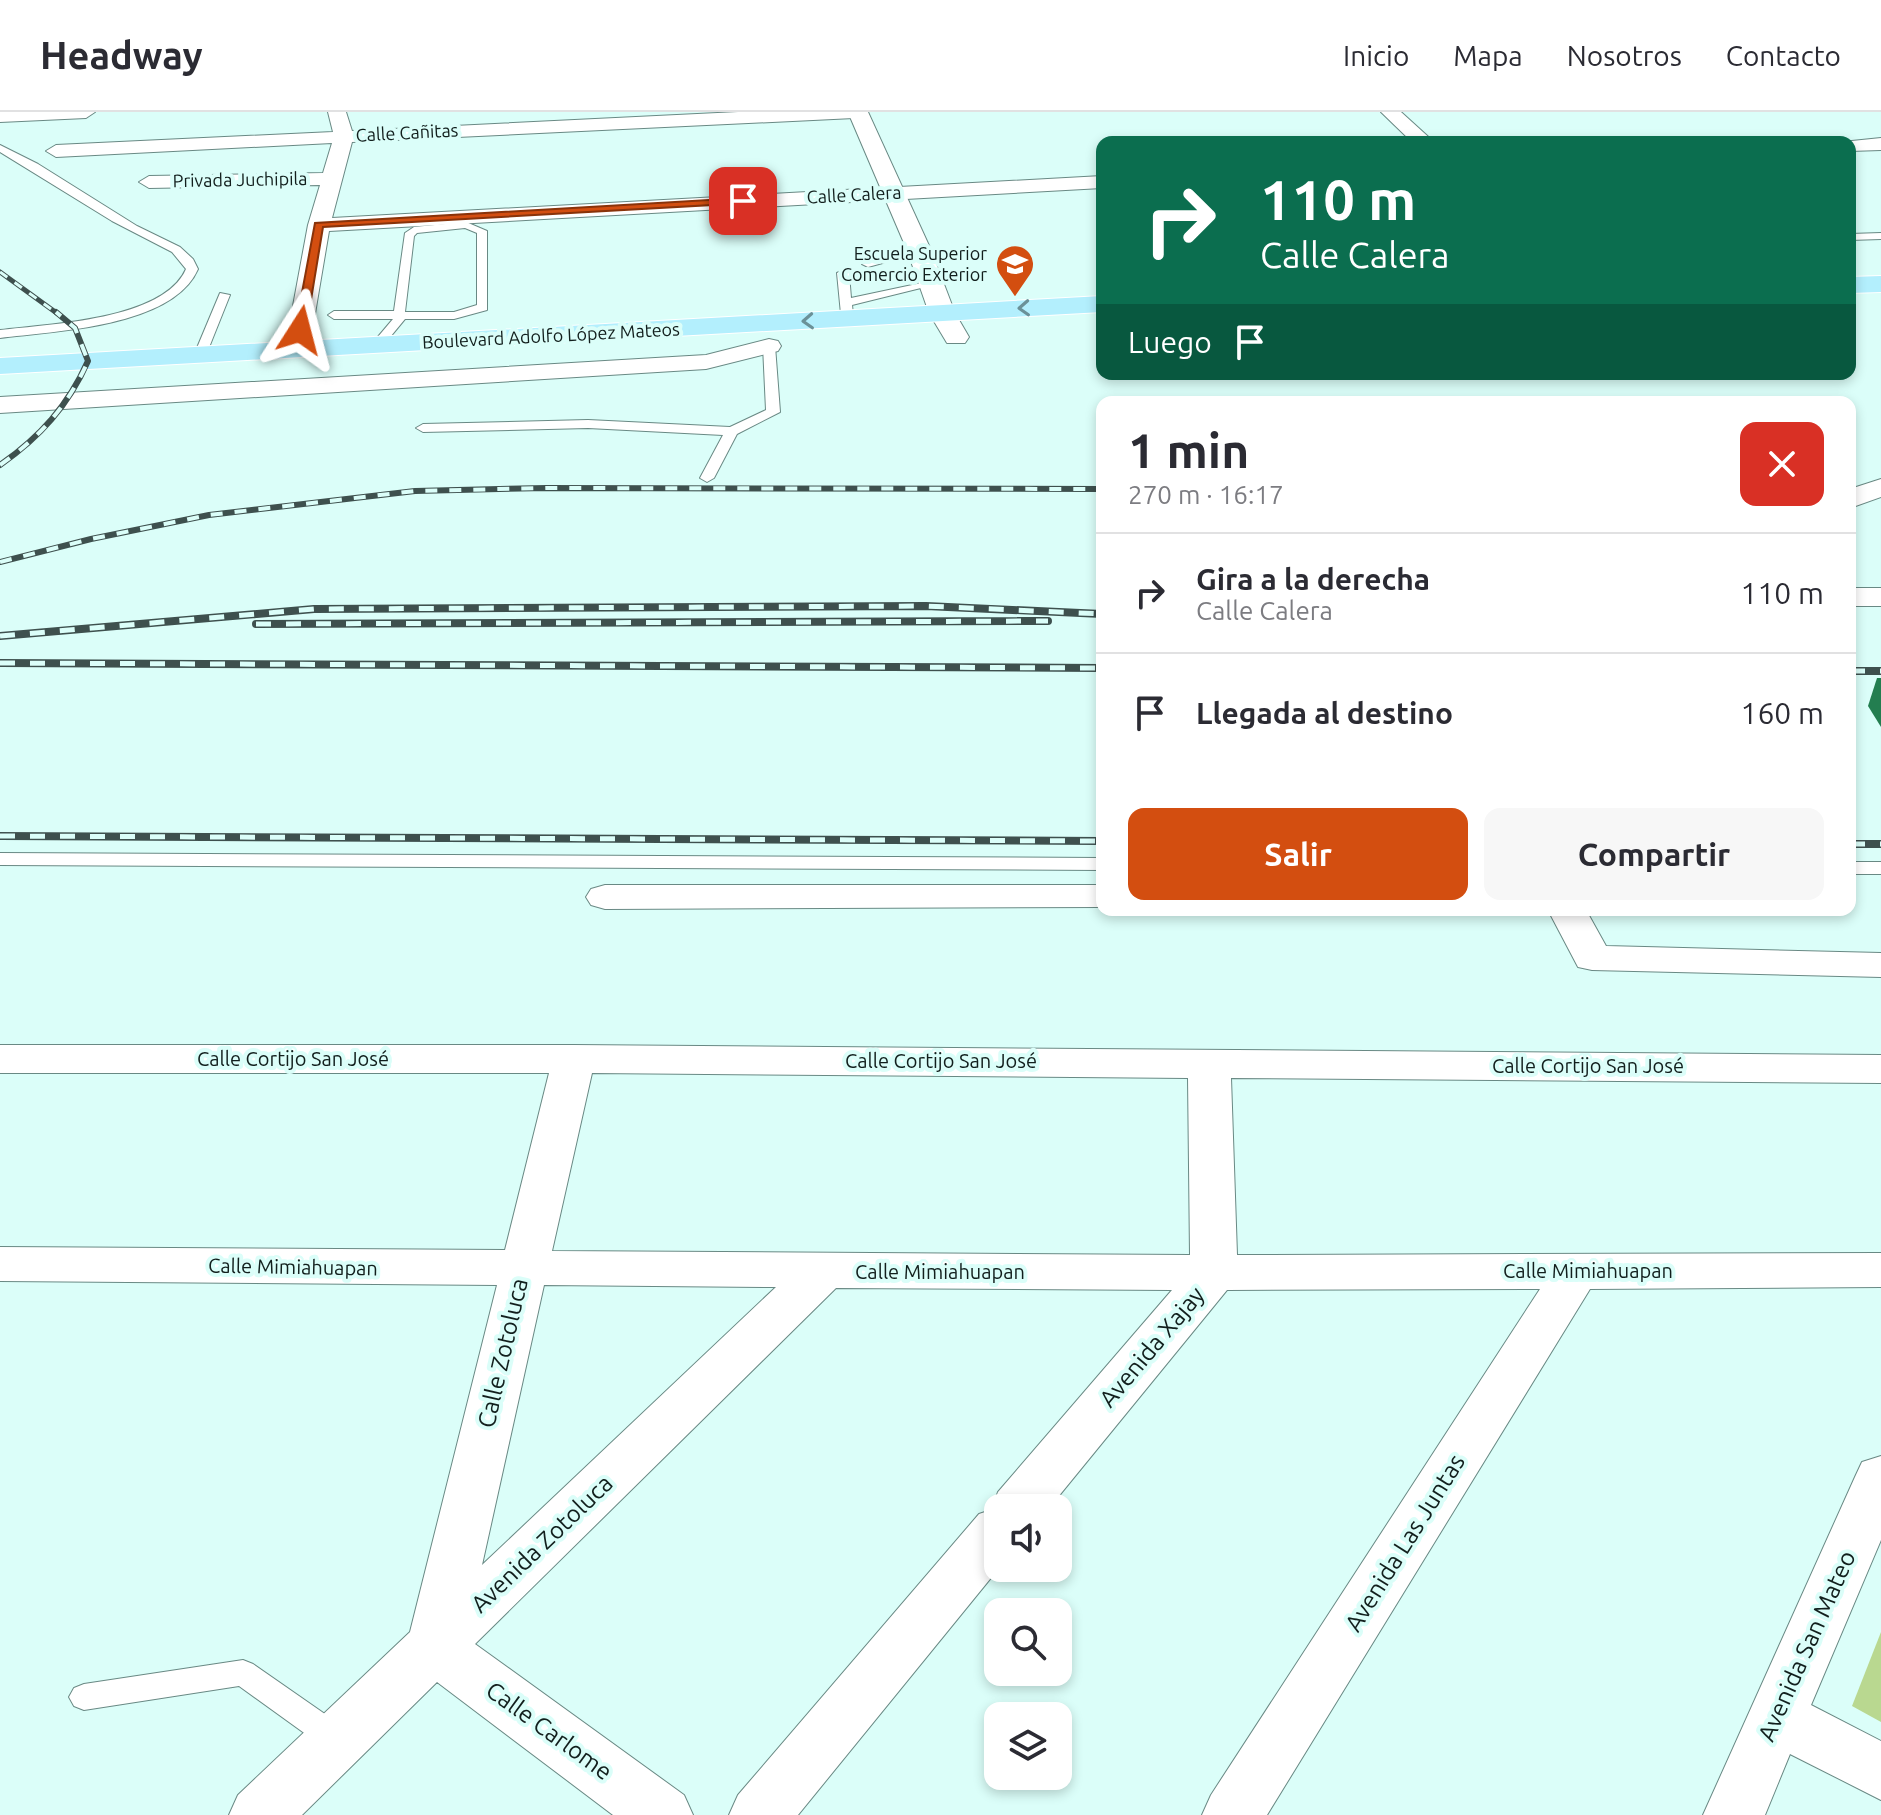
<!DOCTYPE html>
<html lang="es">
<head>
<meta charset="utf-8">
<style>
	:root { --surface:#fff; --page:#f7f7f7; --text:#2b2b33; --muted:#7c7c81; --line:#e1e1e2; --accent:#d34e10 }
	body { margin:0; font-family:Ubuntu,sans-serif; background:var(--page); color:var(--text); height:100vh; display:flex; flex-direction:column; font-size:30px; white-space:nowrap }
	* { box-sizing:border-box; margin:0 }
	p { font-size:26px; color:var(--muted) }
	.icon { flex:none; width:44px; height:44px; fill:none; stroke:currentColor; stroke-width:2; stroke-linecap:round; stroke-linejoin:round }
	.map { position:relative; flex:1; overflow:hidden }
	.panel { position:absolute; left:1096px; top:284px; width:760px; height:520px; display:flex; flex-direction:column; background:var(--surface); border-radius:16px; box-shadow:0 4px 12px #0003 }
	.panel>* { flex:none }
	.hud { position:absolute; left:1096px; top:24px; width:760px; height:244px; border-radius:16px; box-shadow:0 4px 12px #0003; background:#0b6e4f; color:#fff; overflow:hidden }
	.controls { position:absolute; left:984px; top:1382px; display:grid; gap:16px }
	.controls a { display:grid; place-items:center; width:88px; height:88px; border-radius:16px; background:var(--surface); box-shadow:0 4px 12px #0003; font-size:40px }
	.pin { position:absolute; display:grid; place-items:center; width:68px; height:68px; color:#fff; margin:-34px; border-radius:16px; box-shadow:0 4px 12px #0006 }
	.me { position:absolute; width:88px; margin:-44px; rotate:9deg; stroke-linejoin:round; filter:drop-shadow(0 0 6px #0008) }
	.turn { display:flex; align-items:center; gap:28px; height:168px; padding:0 32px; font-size:36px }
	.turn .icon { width:104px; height:104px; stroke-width:2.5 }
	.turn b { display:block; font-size:56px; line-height:68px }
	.then { display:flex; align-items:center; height:76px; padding:0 32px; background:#0003; gap:16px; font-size:30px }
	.round { display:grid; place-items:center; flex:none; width:84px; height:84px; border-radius:16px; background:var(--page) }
	.overview { display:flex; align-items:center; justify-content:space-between; height:136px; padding:0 32px }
	h1 { font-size:48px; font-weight:700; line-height:60px }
	.action { display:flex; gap:16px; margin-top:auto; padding:16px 32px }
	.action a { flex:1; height:92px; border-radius:16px; background:var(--accent); color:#fff; font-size:32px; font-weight:700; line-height:92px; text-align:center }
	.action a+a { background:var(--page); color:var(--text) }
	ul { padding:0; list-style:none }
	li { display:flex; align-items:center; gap:24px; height:120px; padding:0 32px; border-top:2px solid var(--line) }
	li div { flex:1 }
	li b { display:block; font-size:30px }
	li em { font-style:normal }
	header { display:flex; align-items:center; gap:48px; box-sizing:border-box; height:112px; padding:0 40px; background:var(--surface); border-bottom:2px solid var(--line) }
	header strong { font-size:38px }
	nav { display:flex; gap:44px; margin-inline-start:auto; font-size:28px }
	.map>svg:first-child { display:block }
	.green { fill:#b9d890 }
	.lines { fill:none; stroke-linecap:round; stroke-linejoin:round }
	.lane-casing { stroke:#698984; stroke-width:2 }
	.street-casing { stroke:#698984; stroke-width:2 }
	.secondary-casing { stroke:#698984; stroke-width:2 }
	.primary-casing { stroke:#fff; stroke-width:2 }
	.lane { fill:#fff; fill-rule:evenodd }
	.street { fill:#fff; fill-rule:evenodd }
	.secondary { fill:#fff; fill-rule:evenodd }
	.primary { fill:#b3effd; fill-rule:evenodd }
	.rail-far2-casing { stroke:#3e504e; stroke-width:5 }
	.rail-far1-casing { stroke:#3e504e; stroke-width:6 }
	.rail-casing { stroke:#3e504e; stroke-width:8 }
	.rail-far2 { stroke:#dbfef9; stroke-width:3; stroke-dasharray:9; stroke-linecap:butt }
	.rail-far1 { stroke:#dbfef9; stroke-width:4; stroke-dasharray:12; stroke-linecap:butt }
	.rail { stroke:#dbfef9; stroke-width:5; stroke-dasharray:15; stroke-linecap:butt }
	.wall { fill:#237e50 }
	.oneway { stroke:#6b9198 }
	.route { fill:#d34e10; stroke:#89330a; stroke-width:2 }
	.labels { text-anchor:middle; stroke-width:8; stroke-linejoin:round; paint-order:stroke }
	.far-street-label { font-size:18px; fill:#121f1d; stroke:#dbfef9 }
	.far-poi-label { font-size:18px; fill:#121f1d; stroke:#dbfef9; text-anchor:end }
	.street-label { font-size:20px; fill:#121f1d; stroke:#dbfef9 }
	.near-street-label { font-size:24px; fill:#121f1d; stroke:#dbfef9 }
</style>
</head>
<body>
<header>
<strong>Headway</strong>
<nav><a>Inicio</a><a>Mapa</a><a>Nosotros</a><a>Contacto</a></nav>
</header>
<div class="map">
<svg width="1881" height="1703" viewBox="0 0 1881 1703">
	<rect width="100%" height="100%" fill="#dbfef9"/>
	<path class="green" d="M1881 1520V1610L1852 1594Z"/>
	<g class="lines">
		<g class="lane-casing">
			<path id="lane" d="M0 33 38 52 137 114 180 135 193 147 198 157C173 215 55 219 0 226V218C50 212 164 208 186 157L172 140 112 109 0 40Z
				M466 110 487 119V198L454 207H405L381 236 377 237 371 233 393 207H334L328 203 334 199H394L405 121 414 115ZM465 116 477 121V193L454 200H405L414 124 417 121Z
				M1881 121V127L1850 128V122Z
				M919 135 923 136V140L868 155 862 152Z
				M849 155 855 158 849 162 851 186 931 169 937 172 852 193 853 202 847 206 841 202 837 161Z
				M220 181 230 183 206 243 196 246 194 243Z
				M769 230 775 234 780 300 737 322 714 366 707 370 700 366 723 323 588 316 423 320 416 316 423 312 588 308 730 315 766 298 763 234Z
				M0 741 1102 746V758L0 753Z
				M1850 750H1881V762H1850Z
				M243 1548 253 1552 345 1616 350 1626 345 1636 335 1640 325 1636 239 1574 84 1598 74 1594 69 1585 74 1576 84 1572Z"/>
		</g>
		<g class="street-casing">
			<path id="street" d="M0 0H95L86 6 0 10Z
				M328 0H346L352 19 738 0H863L854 6 352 30 332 106 1102 64V76L329 119 309 237 306 242H288L285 237 308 113 320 73 149 76 139 70 149 64 323 61 332 31 56 45 46 39 56 33 333 20Z
				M1381 0H1401L1434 30H1412Z
				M1881 26V38L1850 39V30H1842Z
				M769 227 778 229 781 234 778 239 706 257 0 301V285L706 243Z
				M1881 367V385L1850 396V377Z
				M1850 476H1881V494H1850Z
				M605 773H1102V795L605 797 591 793 586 785 591 777Z
				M1548 798H1586L1606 834 1881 841V865L1592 858 1578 855Z
				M0 933H574L1881 943V971L1231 966 1237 1143 1881 1141V1175L1590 1177 1267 1703H1202L1211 1683 1540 1177 1227 1178 1049 1396H998L999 1456 798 1703H729L738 1683 979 1402 991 1398 998 1380 1172 1178 836 1176 475 1532 684 1683 693 1703H613L437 1570 302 1703H229L238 1683 410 1520 497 1173 0 1169V1135L505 1138 549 961H0ZM592 961 1188 966 1190 1143 552 1139ZM544 1173 776 1175 482 1453Z
				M1881 1344V1428L1811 1593 1881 1629V1688L1790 1642 1765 1703H1703L1855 1365 1862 1350Z"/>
		</g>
		<g class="secondary-casing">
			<path id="secondary" d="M848 0H868L931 138 955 201 969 225 965 231H947L929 201 907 138Z"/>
		</g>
		<g class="primary-casing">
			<path id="primary" d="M1881 164V180L1850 181V165Z
				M1102 184V200L0 262V246Z"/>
		</g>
		<use href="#lane" class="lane"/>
		<use href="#street" class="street"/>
		<use href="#secondary" class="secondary"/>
		<use href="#primary" class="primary"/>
		<g class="rail-far2-casing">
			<path id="rail-far2" d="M0 160 58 202"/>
		</g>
		<g class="rail-far1-casing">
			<path id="rail-far1" d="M0 353C40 325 68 294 88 249L75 216 56 200
				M0 450 91 427 209 403 415 379 546 376 1102 377"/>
		</g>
		<g class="rail-casing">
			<path id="rail" d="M256 512 1048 509
				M0 524 314 497 926 494 1102 502
				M0 551 1102 556
				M1850 559H1881
				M0 724 1102 729
				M1850 732H1881"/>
		</g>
		<use href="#rail-far2" class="rail-far2"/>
		<use href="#rail-far1" class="rail-far1"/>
		<use href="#rail" class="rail"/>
	</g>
	<path class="wall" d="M1877 566H1881V615L1868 594Z"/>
	<defs><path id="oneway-chevron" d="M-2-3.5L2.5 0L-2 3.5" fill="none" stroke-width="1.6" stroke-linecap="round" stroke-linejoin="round" transform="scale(2)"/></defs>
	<g class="oneway">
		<use href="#oneway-chevron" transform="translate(1024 196) rotate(177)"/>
		<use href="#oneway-chevron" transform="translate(808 209) rotate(177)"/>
	</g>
	<path class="route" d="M743 86 747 91 323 115 306 218 300 221 295 218 315 111Z"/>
	<defs>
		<g id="university-pin" transform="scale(2)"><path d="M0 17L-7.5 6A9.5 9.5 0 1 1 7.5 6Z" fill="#d34e10" stroke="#dbfef9"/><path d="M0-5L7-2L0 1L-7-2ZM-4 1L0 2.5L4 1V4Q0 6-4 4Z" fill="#fff"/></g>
	</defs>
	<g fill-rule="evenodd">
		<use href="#university-pin" x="1015" y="152"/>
	</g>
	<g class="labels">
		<g class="far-street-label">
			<text transform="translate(407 21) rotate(-3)" y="6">Calle Cañitas</text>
			<text transform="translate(240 68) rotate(-1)" y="6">Privada Juchipila</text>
			<text transform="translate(854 83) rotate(-3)" y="6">Calle Calera</text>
			<text transform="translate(551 224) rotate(-3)" y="6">Boulevard Adolfo López Mateos</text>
		</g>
		<g class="far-poi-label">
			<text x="987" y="148">Escuela Superior<tspan x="987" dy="21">Comercio Exterior</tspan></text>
		</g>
		<g class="street-label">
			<text x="293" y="954">Calle Cortijo San José</text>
			<text x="941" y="956">Calle Cortijo San José</text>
			<text x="1588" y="961">Calle Cortijo San José</text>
			<text transform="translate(293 1155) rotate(1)" y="7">Calle Mimiahuapan</text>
			<text x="1588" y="1166">Calle Mimiahuapan</text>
			<text x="940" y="1167">Calle Mimiahuapan</text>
		</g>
		<g class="near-street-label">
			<text transform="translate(1152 1235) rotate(-50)" y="8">Avenida Xajay</text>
			<text transform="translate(503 1241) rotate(-77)" y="8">Calle Zotoluca</text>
			<text transform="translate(1405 1431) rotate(-58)" y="8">Avenida Las Juntas</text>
			<text transform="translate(542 1432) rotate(-44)" y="8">Avenida Zotoluca</text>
			<text transform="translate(1807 1534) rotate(-66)" y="8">Avenida San Mateo</text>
			<text transform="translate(549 1619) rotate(36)" y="8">Calle Carlome</text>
		</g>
	</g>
</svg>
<div class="controls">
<a><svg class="icon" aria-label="sound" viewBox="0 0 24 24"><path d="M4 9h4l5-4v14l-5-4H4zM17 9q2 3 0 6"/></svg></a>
<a><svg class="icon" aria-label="search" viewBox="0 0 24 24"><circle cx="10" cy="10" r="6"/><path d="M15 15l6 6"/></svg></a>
<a><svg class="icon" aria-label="layers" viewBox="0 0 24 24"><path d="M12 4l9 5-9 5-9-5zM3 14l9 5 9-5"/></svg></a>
</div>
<div class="pin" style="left:743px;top:89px;background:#d93025"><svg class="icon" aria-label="arrive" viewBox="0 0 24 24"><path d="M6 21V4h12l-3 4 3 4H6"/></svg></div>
<svg class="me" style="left:300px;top:218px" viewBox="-20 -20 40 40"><path d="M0-17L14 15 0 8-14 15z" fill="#d34e10" stroke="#fff" stroke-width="4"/></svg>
<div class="hud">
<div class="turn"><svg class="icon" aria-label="right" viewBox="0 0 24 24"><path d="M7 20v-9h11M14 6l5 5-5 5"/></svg><div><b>110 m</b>Calle Calera</div></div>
<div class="then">Luego<svg class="icon" aria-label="arrive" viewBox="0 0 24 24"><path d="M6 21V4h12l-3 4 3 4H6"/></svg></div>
</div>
<section class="panel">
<div class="overview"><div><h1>1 min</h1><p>270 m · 16:17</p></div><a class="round" style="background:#d93025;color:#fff"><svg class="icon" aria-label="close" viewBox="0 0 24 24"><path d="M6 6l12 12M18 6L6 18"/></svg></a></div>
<ul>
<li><svg class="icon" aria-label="right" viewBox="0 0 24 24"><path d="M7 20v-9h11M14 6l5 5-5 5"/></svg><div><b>Gira a la derecha</b><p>Calle Calera</p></div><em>110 m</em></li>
<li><svg class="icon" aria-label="arrive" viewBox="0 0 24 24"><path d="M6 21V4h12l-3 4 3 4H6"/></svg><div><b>Llegada al destino</b></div><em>160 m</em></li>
</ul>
<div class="action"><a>Salir</a><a>Compartir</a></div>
</section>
</div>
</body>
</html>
